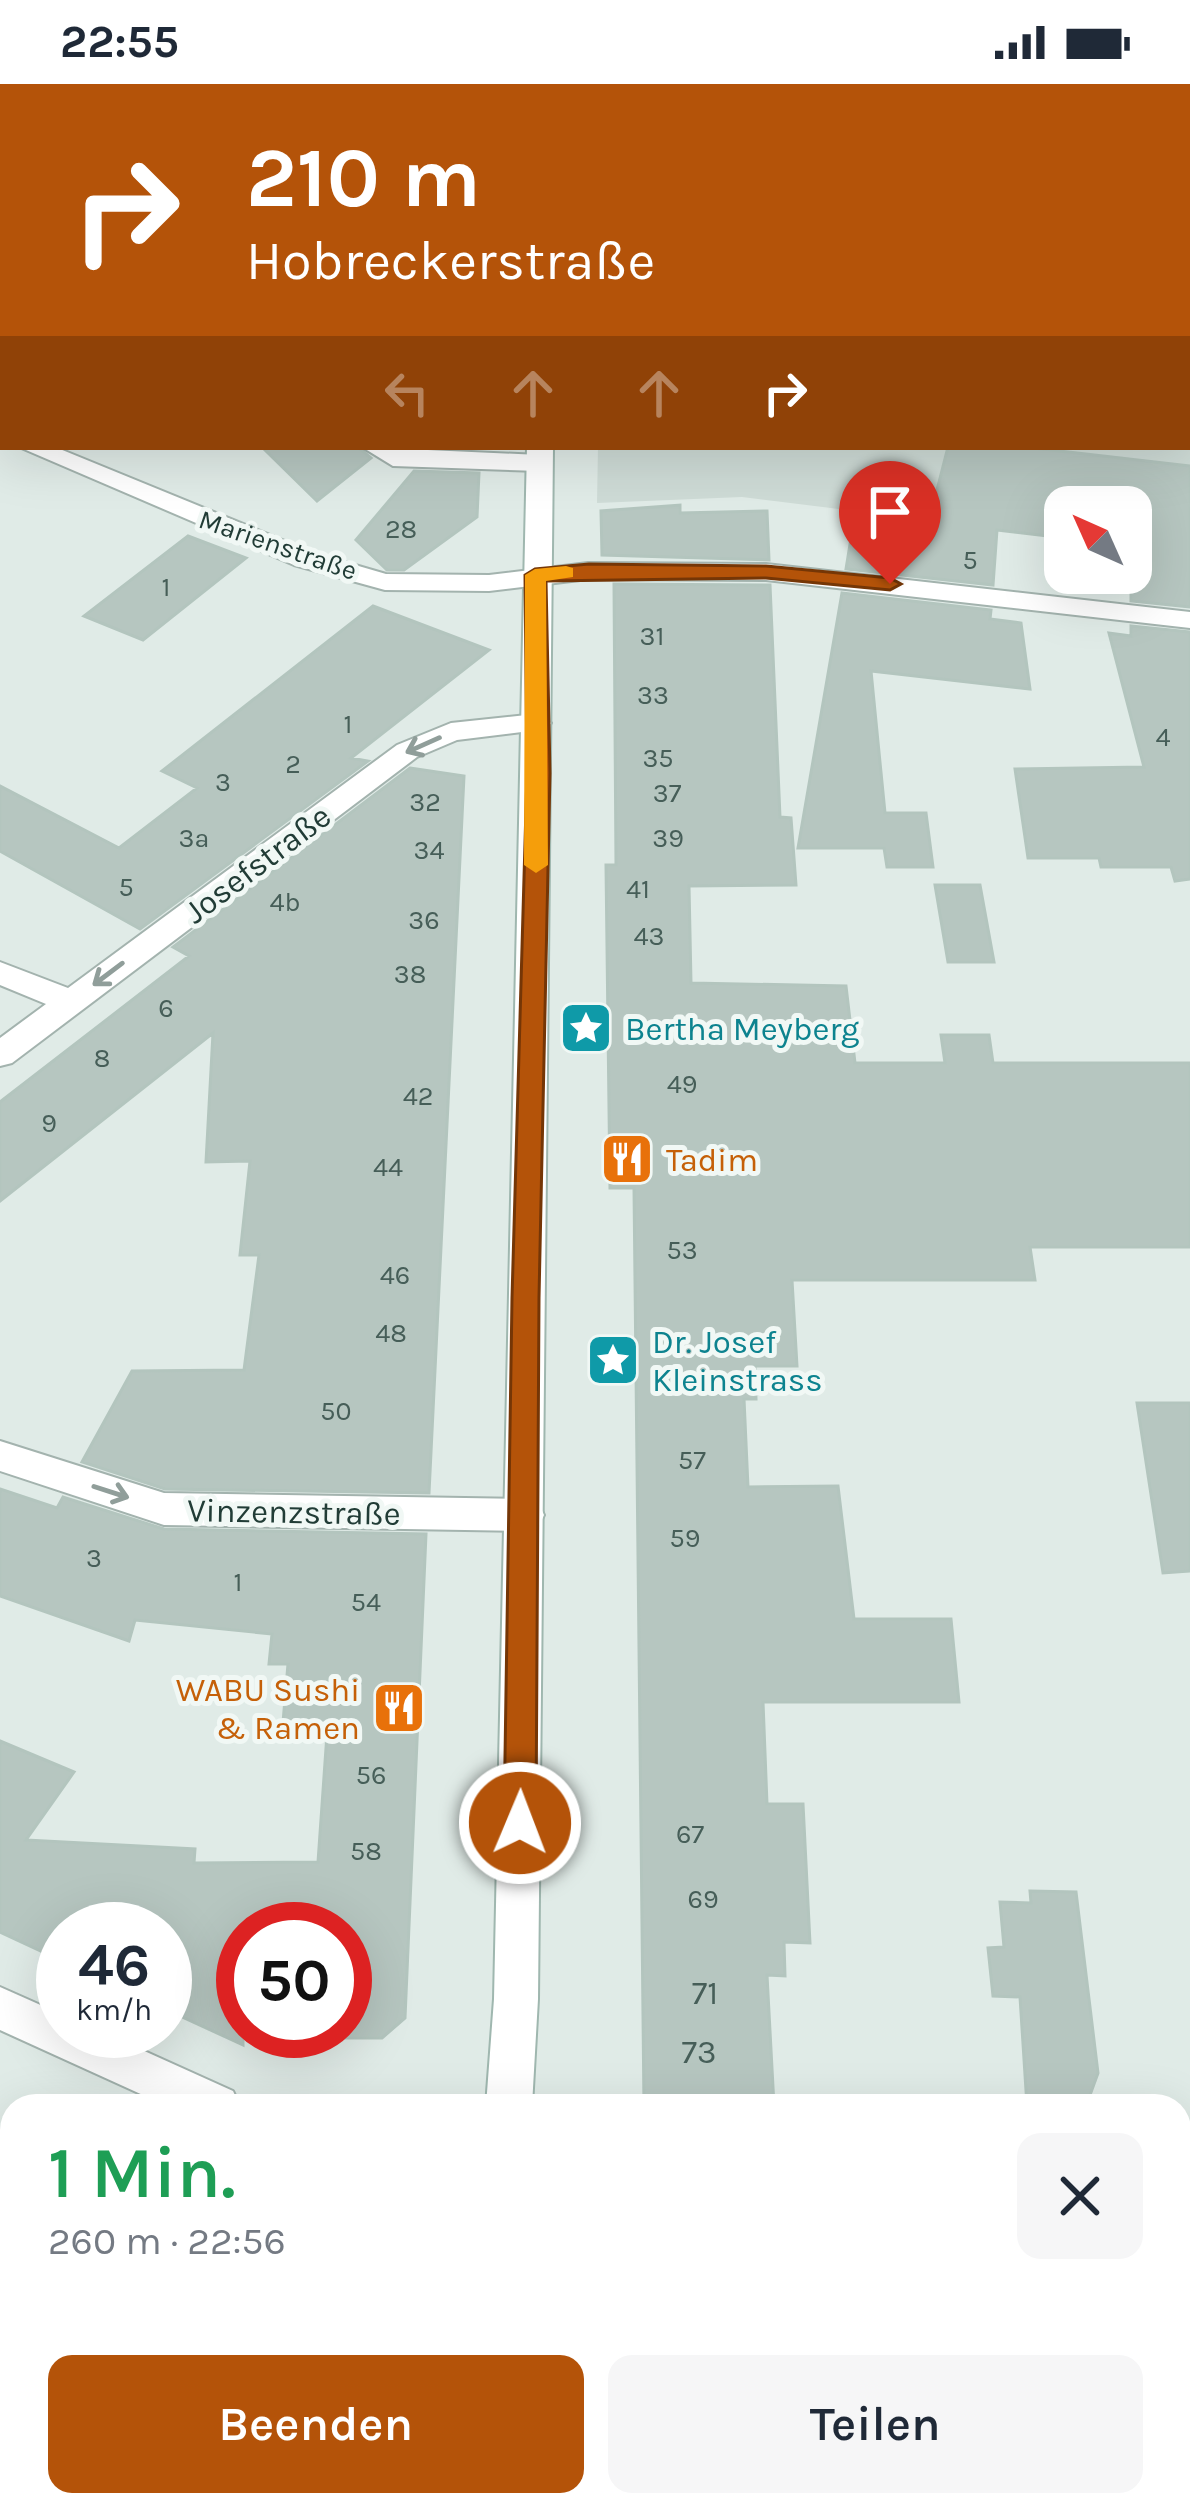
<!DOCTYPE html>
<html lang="de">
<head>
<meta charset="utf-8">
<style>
	:root { --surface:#fff; --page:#f6f6f7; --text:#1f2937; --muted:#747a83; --accent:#b45309 }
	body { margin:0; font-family:Karla,sans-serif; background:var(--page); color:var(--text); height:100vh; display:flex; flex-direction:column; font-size:45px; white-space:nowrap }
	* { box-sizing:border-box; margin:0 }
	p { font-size:39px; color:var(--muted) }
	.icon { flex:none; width:66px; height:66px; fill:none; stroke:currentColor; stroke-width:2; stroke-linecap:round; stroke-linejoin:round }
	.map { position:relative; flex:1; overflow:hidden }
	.sheet { position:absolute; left:0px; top:2010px; width:1191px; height:423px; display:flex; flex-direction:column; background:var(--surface); border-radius:36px 36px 0 0; box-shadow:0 12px 48px #0002 }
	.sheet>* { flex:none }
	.guide { position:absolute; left:0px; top:0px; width:1191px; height:366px; box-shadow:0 12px 48px #0002; background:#b45309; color:#fff; overflow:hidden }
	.needle { width:78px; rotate:315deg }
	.fabs { position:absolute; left:1044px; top:402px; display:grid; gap:24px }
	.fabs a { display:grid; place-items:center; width:108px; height:108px; border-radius:24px; background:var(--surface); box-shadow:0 12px 48px #0002; font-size:60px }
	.speed { position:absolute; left:36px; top:1818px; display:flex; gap:24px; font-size:60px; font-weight:700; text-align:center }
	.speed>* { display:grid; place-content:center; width:156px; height:156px; border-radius:50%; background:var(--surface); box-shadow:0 12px 48px #0002; line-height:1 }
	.speed small { font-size:30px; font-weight:400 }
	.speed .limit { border:18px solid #d22; background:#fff; color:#111 }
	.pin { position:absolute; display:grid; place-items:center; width:102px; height:102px; color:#fff; margin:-123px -51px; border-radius:50% 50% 50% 0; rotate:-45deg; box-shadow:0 0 12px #0007 }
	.pin .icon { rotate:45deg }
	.me { position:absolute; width:132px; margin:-66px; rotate:1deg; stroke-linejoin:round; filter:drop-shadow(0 0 9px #0008) }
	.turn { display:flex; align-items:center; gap:42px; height:252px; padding:0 48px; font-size:54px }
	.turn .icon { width:156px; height:156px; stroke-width:2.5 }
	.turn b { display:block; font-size:84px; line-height:102px }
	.lanes { display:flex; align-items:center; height:114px; padding:0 48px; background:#0003; justify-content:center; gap:60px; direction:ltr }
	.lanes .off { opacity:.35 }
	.round { display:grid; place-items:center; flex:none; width:126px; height:126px; border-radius:24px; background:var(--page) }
	.headline { display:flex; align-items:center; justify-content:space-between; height:204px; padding:0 48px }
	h1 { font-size:72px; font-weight:600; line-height:90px; color:#1e9e55 }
	.cta { display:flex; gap:24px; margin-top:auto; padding:24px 48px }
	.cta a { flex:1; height:138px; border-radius:24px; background:var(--accent); color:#fff; font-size:48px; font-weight:600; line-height:138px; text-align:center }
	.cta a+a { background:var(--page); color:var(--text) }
	.status { display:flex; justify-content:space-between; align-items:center; height:84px; padding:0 60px; background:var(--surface); direction:ltr }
	.status svg { height:33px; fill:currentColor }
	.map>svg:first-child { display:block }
	.built { fill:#cedbd6 }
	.building { fill:#b6c6c0; stroke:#b3c5be; stroke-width:3 }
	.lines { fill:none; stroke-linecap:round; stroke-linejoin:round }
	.street-casing { stroke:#a3b3ae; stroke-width:4 }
	.secondary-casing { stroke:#9fb7af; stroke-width:4 }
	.street { fill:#fff; fill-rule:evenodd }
	.secondary { fill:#fff; fill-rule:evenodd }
	.oneway { stroke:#909e9a }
	.route { fill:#b45309; stroke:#753606; stroke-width:3 }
	.slow { fill:#f59e0b }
	.labels { text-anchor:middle; stroke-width:10; stroke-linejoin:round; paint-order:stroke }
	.number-label { font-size:27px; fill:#465e58 }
	.far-street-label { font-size:27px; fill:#213c36; stroke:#f1f8f5 }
	.street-label { font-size:33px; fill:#213c36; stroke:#f1f8f5 }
	.culture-label { font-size:33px; fill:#0d838f; stroke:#f1f8f5; text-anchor:start }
	.food-label { font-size:33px; fill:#c56008; stroke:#f1f8f5; text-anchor:start }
	.near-number-label { font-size:33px; fill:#465e58 }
</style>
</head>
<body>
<div class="status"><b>22:55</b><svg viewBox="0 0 49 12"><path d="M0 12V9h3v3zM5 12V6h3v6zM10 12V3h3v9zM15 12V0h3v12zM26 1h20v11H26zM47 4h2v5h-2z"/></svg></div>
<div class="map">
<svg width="1190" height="2432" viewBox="0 0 1190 2432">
	<rect width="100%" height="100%" fill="#e0ebe7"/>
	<path class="built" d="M605 0H1190V468L1131 423H1065V453L742 413 597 419 598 363H1188V3Z"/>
	<path class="building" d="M262 363H358L371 374 317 417Z
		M948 363H1025L1190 382V523L1131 517V423H1065V454L997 446 993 501 846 485 853 442 927 445Z
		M414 387 479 389 477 433 404 486H387L356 456Z
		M680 421V429L767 427 769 476 602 471 601 427Z
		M188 452 246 474 143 556 84 532Z
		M614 500 770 501 780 733 791 734 796 801 689 802 691 899 846 902 855 979H945L941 951H989L993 979H1190V1163H1030L1035 1196H792L797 1282H755L756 1315H744L748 1403 838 1402 854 1535H951L959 1618H763L767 1720H803L810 1859 784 1858 785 1892 767 1891 774 2022H644L634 1104H610L606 781H616Z
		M842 509 991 526 990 535 1021 539 1030 605 871 587 885 729H926L933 783H887L884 764H798Z
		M373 522 489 566 351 674 368 677 140 845 0 767V702L119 764 197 704 162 687Z
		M1131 542 1190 548V795L1175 797 1171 783H1101L1099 774H1028L1015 685 1144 683 1109 549 1131 552Z
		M410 684 464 692 429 1409 165 1405 82 1378 132 1287 244 1286 259 1171H240L250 1077 206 1078 213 949 0 1117V1018L189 872 173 863Z
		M935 801H980L994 878H948Z
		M1137 1319H1190V1487L1163 1489Z
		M0 1405 57 1424 63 1413 164 1445 426 1450 405 1934 382 1954H345V1845H243V1961L165 1925V1845H63L62 1877 0 1848V1657L74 1688 26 1756 195 1765 194 1779 318 1778 327 1650H282L288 1580H269L272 1550 135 1536 129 1557 0 1512Z
		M1030 1807 1076 1808 1098 1989 1086 2022H1027L1020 1913 993 1912 988 1864 1004 1863 1000 1818 1031 1819Z"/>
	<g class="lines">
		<g class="street-casing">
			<path id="street" d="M187 0H209L186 3Z
				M0 342 3 343V359L0 358Z
				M19 363H55L314 469 386 490 489 491 588 479 766 480 1190 528V544L766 496 588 495 489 507 385 506 294 481Z
				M362 363 539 371 552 379 539 387 393 382Z
				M536 630 551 639 546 645 457 656 417 673 12 979 0 982V954L46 920 0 901V878L68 904 397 661 451 639Z
				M0 1357 164 1409 525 1415 539 1420 544 1431 539 1442 525 1447 164 1441 0 1387Z
				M0 1903 63 1931V1947H100L233 2007 240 2022H167L0 1946Z"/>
		</g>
		<g class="secondary-casing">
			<path id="secondary" d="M548 0H570V3H548Z
				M527 363H553L538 1915 532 2022H486L494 1915Z
				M1190 2291V2347L1179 2352V2295Z
				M465 2421H515V2432H465Z
				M1041 2421H1100L1096 2432H1037Z"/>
		</g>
		<use href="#street" class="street"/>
		<use href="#secondary" class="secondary"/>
	</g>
	<defs><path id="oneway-shaft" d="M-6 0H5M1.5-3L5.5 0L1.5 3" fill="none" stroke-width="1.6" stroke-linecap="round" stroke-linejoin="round" transform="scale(3)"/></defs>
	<g class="oneway">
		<use href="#oneway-shaft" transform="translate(423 661) rotate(156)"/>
		<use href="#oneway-shaft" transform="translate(108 890) rotate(143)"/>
		<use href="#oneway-shaft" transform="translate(111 1408) rotate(18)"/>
	</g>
	<path class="route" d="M589 480 766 482 890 494 901 500 890 506 766 494 546 497 550 689 539 1214 536 1739 531 1749 520 1753 508 1749 504 1739 512 1214 527 689 525 491 535 485Z"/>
	<path class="slow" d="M566 482 573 484V493L546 497 548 781 536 789 524 781 525 491 535 485Z"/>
	<defs>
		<g id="sight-square" transform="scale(2.7)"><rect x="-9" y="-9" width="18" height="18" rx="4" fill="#0f9aa8" stroke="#f1f8f5"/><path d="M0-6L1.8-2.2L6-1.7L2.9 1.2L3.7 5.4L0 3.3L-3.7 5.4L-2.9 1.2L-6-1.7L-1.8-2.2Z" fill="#fff"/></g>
		<g id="restaurant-square" transform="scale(2.7)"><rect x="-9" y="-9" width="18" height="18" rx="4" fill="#e8710a" stroke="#f1f8f5"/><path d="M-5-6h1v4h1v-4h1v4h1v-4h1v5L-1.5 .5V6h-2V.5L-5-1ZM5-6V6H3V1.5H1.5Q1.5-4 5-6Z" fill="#fff"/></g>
	</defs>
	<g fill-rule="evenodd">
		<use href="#sight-square" x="586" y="944"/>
		<use href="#restaurant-square" x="627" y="1075"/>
		<use href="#sight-square" x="613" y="1276"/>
		<use href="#restaurant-square" x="399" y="1624"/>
	</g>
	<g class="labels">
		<g class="number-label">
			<text x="401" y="454">28</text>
			<text x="970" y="485">5</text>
			<text x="166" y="512">1</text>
			<text x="652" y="561">31</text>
			<text x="653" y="620">33</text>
			<text x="348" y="649">1</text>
			<text x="1163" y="662">4</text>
			<text x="658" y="683">35</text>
			<text x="293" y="689">2</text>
			<text x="223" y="707">3</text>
			<text x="667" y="718">37</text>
			<text x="425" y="727">32</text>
			<text x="194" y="763">3a</text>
			<text x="668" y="763">39</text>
			<text x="429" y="775">34</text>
			<text x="126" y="812">5</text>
			<text x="638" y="814">41</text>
			<text x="285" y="827">4b</text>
			<text x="424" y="845">36</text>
			<text x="649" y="861">43</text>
			<text x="410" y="899">38</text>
			<text x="166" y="933">6</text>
			<text x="102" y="983">8</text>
			<text x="682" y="1009">49</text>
			<text x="418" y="1021">42</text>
			<text x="49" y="1048">9</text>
			<text x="388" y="1092">44</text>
			<text x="682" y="1175">53</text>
			<text x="395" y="1200">46</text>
			<text x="391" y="1258">48</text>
			<text x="336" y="1336">50</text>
			<text x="692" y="1385">57</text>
			<text x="685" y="1463">59</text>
			<text x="94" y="1483">3</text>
			<text x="238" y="1507">1</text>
			<text x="366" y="1527">54</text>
			<text x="371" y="1700">56</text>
			<text x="690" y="1759">67</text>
			<text x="366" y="1776">58</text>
			<text x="703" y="1824">69</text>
		</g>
		<g class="far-street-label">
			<text transform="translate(278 461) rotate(19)" y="9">Marienstraße</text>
		</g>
		<g class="street-label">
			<text transform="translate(257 779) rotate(-37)" y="12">Josefstraße</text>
			<text transform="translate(294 1427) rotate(1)" y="12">Vinzenzstraße</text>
		</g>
		<g class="culture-label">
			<text x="625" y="956">Bertha Meyberg</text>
			<text x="652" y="1269">Dr. Josef<tspan x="652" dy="38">Kleinstrass</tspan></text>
		</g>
		<g class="food-label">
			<text x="666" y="1087">Tadim</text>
			<text x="360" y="1617" text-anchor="end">WABU Sushi<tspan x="360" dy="38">&amp; Ramen</tspan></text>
		</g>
		<g class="near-number-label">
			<text x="705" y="1920">71</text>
			<text x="699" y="1979">73</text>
		</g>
	</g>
</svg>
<div class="fabs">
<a><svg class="needle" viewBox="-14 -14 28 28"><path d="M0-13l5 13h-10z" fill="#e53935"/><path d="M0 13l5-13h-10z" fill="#747a83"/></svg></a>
</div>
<div class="speed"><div>46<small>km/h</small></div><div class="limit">50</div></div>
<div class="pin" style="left:890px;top:500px;background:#d93025"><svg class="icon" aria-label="arrive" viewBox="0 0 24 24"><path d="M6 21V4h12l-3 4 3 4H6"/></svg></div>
<svg class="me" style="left:520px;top:1739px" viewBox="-20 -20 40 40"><circle r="17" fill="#b45309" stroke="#fff" stroke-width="3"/><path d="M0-11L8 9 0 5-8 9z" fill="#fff"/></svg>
<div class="guide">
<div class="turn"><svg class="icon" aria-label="right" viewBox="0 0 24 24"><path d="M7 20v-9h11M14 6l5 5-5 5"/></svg><div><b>210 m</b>Hobreckerstraße</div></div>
<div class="lanes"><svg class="icon off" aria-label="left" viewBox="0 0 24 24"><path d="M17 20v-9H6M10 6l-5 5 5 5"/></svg><svg class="icon off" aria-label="ahead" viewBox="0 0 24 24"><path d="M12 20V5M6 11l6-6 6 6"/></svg><svg class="icon off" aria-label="ahead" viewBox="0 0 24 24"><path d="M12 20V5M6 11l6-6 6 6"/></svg><svg class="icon" aria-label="right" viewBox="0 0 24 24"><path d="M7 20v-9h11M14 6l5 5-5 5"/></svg></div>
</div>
<section class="sheet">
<div class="headline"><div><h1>1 Min.</h1><p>260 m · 22:56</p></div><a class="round"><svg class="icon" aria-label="close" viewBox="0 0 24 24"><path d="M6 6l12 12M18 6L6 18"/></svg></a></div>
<div class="cta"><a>Beenden</a><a>Teilen</a></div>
</section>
</div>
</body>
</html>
